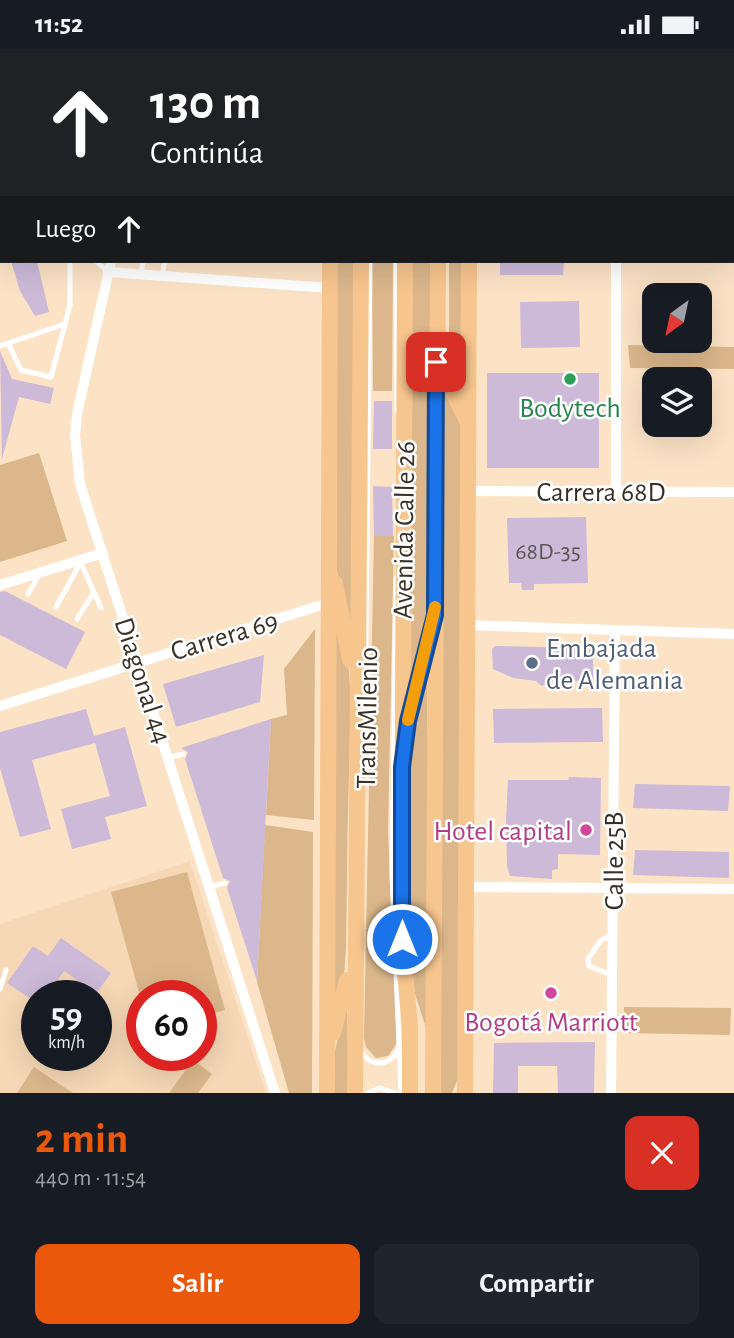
<!DOCTYPE html>
<html lang="es">
<head>
<meta charset="utf-8">
<style>
	:root { --surface:#171b24; --page:#20242c; --text:#f1f3f6; --muted:#9ea1a6; --accent:#ea580c }
	body { margin:0; font-family:"Alegreya Sans",sans-serif; background:var(--page); color:var(--text); height:100vh; display:flex; flex-direction:column; font-size:26px; white-space:nowrap }
	* { box-sizing:border-box; margin:0 }
	p { font-size:23px; color:var(--muted) }
	.icon { flex:none; width:38px; height:38px; fill:none; stroke:currentColor; stroke-width:2; stroke-linecap:round; stroke-linejoin:round }
	.map { position:relative; height:1044px; overflow:hidden }
	.sheet { display:flex; flex-direction:column; background:var(--surface); flex:1 }
	.sheet>* { flex:none }
	.top-card { position:absolute; left:0px; top:0px; width:735px; height:214px; box-shadow:0 7px 28px #0002; background:#202124; color:#fff; overflow:hidden }
	.needle { width:46px; rotate:213deg }
	.buttons { position:absolute; left:642px; top:234px; display:grid; gap:14px }
	.buttons a { display:grid; place-items:center; width:70px; height:70px; border-radius:14px; background:var(--surface); box-shadow:0 7px 28px #0002; font-size:35px }
	.speed { position:absolute; left:21px; top:931px; display:flex; gap:14px; font-size:35px; font-weight:700; text-align:center }
	.speed>* { display:grid; place-content:center; width:91px; height:91px; border-radius:50%; background:var(--surface); box-shadow:0 7px 28px #0002; line-height:1 }
	.speed small { font-size:18px; font-weight:400 }
	.speed .limit { border:10px solid #d22; background:#fff; color:#111 }
	.pin { position:absolute; display:grid; place-items:center; width:60px; height:60px; color:#fff; margin:-30px; border-radius:14px; box-shadow:0 4px 10px #0006 }
	.me { position:absolute; width:77px; margin:-38px; rotate:0deg; stroke-linejoin:round; filter:drop-shadow(0 0 5px #0008) }
	.turn { display:flex; align-items:center; gap:24px; height:147px; padding:0 35px; font-size:32px }
	.turn .icon { width:91px; height:91px; stroke-width:2.5 }
	.turn b { display:block; font-size:49px; line-height:60px }
	.then { display:flex; align-items:center; height:66px; padding:0 35px; background:#0003; gap:14px; font-size:26px }
	.round { display:grid; place-items:center; flex:none; width:74px; height:74px; border-radius:14px; background:var(--page) }
	.overview { display:flex; align-items:center; justify-content:space-between; height:119px; padding:0 35px }
	h1 { font-size:42px; font-weight:600; line-height:52px; color:var(--accent) }
	.primary-button { display:flex; gap:14px; margin-top:auto; padding:14px 35px }
	.primary-button a { flex:1; height:80px; border-radius:14px; background:var(--accent); color:#fff; font-size:28px; font-weight:600; line-height:80px; text-align:center }
	.primary-button a+a { background:var(--page); color:var(--text) }
	.status { display:flex; justify-content:space-between; align-items:center; height:49px; padding:0 35px; background:var(--surface); direction:ltr }
	.status svg { height:19px; fill:currentColor }
	.map>svg:first-child { display:block }
	.built { fill:#f6d8b6; fill-rule:evenodd }
	.green { fill:#dbb78b }
	.building { fill:#ccbad8 }
	.lines { fill:none; stroke-linecap:round; stroke-linejoin:round }
	.lane { stroke:#fff; stroke-width:5 }
	.street { stroke:#fff; stroke-width:10 }
	.primary { stroke:#f7c58e; stroke-width:16 }
	.route-casing { stroke:#114b97; stroke-width:18 }
	.route { stroke:#1a73e8; stroke-width:12 }
	.slow { stroke:#f59e0b; stroke-width:12 }
	.leisure-dot { fill:#2e9e5b; stroke:#fff; stroke-width:2.5 }
	.service-dot { fill:#5c6f8a; stroke:#fff; stroke-width:2.5 }
	.hotel-dot { fill:#d1479c; stroke:#fff; stroke-width:2.5 }
	.labels { text-anchor:middle; stroke-width:5; stroke-linejoin:round; paint-order:stroke }
	.number-label { font-size:24px; fill:#5e5352 }
	.leisure-label { font-size:28px; fill:#27864d; stroke:#fff }
	.street-label { font-size:28px; fill:#3a3126; stroke:#fff }
	.service-label { font-size:28px; fill:#4e5e75; stroke:#fff; text-anchor:start }
	.hotel-label { font-size:28px; fill:#b23c85; stroke:#fff; text-anchor:end }
</style>
</head>
<body>
<div class="status"><b>11:52</b><svg viewBox="0 0 49 12"><path d="M0 12V9h3v3zM5 12V6h3v6zM10 12V3h3v9zM15 12V0h3v12zM26 1h20v11H26zM47 4h2v5h-2z"/></svg></div>
<div class="map">
<svg width="734" height="1044" viewBox="0 0 734 1044">
	<rect width="100%" height="100%" fill="#fce3c6"/>
	<path class="built" d="M190 812 266 1044H0V875ZM37 947H96V1006H37ZM142 947H201V1006H142Z"/>
	<path class="green" d="M336 212H355L354 581 350 582 335 513Z
		M372 212H393L392 342H373Z
		M410 212H431L430 540 428 581 408 656Z
		M449 212H466V355L449 320Z
		M628 296 734 298V320L630 319Z
		M443 340 463 381 459 1027 452 1044H439Z
		M39 404 67 492 0 513V416Z
		M374 487H394L388 782 397 994 388 1007 376 1009 366 998 364 989Z
		M335 561C356 614 350 670 349 726 347 783 347 841 346 899L344 928 334 967Z
		M315 580 314 771 266 766 271 670 287 666 284 620Z
		M427 616 429 988 415 945 411 912 408 804 411 692Z
		M265 776 313 783 312 1044H289L257 933Z
		M187 823 225 961 201 968V947H142V954L111 843Z
		M347 955 349 1044H333L334 1005Z
		M624 958 731 959 730 986 624 984Z
		M193 1011 212 1025 198 1044H169Z
		M34 1018 73 1044H17Z"/>
	<path class="building" d="M11 212H37L49 263 35 267 20 242Z
		M500 212H564L563 226H500Z
		M579 252 580 298 521 299 520 253Z
		M0 302 12 330 54 339 50 355 19 348 2 410Z
		M487 324H599V419H487Z
		M374 352H392V400H373Z
		M373 437 392 438 393 487H374Z
		M586 468 588 534 534 535V541H522L521 534H509L507 469Z
		M5 542 85 583 66 620 0 586V543Z
		M495 597 593 599V632H552L542 637 536 632 513 629 493 620 492 600Z
		M264 606 260 653 176 678 163 635Z
		M602 659 603 693 494 694 493 660Z
		M86 660 94 687 125 678 147 757 105 768 111 790 72 800 61 760 110 747 95 694 32 711 51 780 20 788 0 719V683Z
		M271 670 257 932 227 839 230 832 223 829 185 710 188 703 181 699Z
		M569 728 601 729 600 806 558 805V820L552 821V830L510 827 507 817 506 770 508 731H568Z
		M635 735 730 737 728 762 633 759Z
		M635 801 729 803V829L633 826Z
		M61 889 111 924 96 945 64 922 47 947H37V954L7 934 33 897 48 907Z
		M595 993 594 1044H558L557 1017H518V1044H493L494 994Z"/>
	<g class="lines">
		<path class="lane" d="M0 36 2 43
			M0 122H2
			M96 212 108 223
			M396 212 397 362
			M141 226 143 212
			M162 227 165 212
			M8 294 21 321 51 328 70 256V212
			M0 297 65 275
			M81 514 101 559
			M396 529 392 826 401 1044
			M28 545 39 526
			M56 558 81 513
			M77 570 94 543
			M365 678 370 212
			M168 709 183 705
			M209 838 225 834
			M612 886 601 891 588 910 589 917 612 926
			M0 940 6 921
			M361 1003C372 1019 391 1017 399 999
			M368 1044 379 1039 395 1044"/>
		<path class="street" d="M653 0 658 2
			M733 28H734
			M733 173H734
			M111 212 77 365 75 386 80 435 275 1044
			M616 212V442
			M108 223 330 239
			M468 442 734 443
			M0 536 103 504
			M467 576 734 585
			M0 657 328 554
			M465 838 734 840
			M611 1044 615 581"/>
		<path class="primary" d="M89 0 93 2
			M144 0 146 2
			M269 2 271 0
			M331 2V0
			M362 2V0
			M405 2V0
			M439 2V0
			M587 2 589 0
			M606 2 607 0
			M405 212 402 890 410 978V1044
			M438 315 468 373
			M335 534 350 611
			M408 674 429 591
			M333 984 347 931
			M327 1044 330 212
			M355 1044 361 212
			M433 1044 438 212
			M465 1044 469 212"/>
	</g>
	<g class="lines">
		<g class="route-casing">
			<path id="route" d="M402 890V718L408 672 435 566 436 313"/>
		</g>
		<use href="#route" class="route"/>
		<path class="slow" d="M408 671 435 558"/>
	</g>
	<circle class="leisure-dot" cx="570" cy="330" r="7"/>
	<circle class="service-dot" cx="532" cy="614" r="7"/>
	<g class="hotel-dot">
		<circle cx="586" cy="781" r="7"/>
		<circle cx="551" cy="944" r="7"/>
	</g>
	<g class="labels">
		<g class="number-label">
			<text x="548" y="510">68D-35</text>
		</g>
		<g class="leisure-label">
			<text x="570" y="368">Bodytech</text>
		</g>
		<g class="street-label">
			<text x="601" y="452">Carrera 68D</text>
			<text transform="translate(403 481) rotate(-89)" y="10">Avenida Calle 26</text>
			<text transform="translate(224 586) rotate(-17)" y="10">Carrera 69</text>
			<text transform="translate(144 631) rotate(72)" y="10">Diagonal 44</text>
			<text transform="translate(366 669) rotate(-89)" y="10">TransMilenio</text>
			<text transform="translate(613 812) rotate(-90)" y="10">Calle 25B</text>
		</g>
		<g class="service-label">
			<text x="546" y="608">Embajada<tspan x="546" dy="32">de Alemania</tspan></text>
		</g>
		<g class="hotel-label">
			<text x="572" y="791">Hotel capital</text>
			<text x="551" y="982" text-anchor="middle">Bogotá Marriott</text>
		</g>
	</g>
</svg>
<div class="buttons">
<a><svg class="needle" viewBox="-14 -14 28 28"><path d="M0-13l5 13h-10z" fill="#e53935"/><path d="M0 13l5-13h-10z" fill="#9ea1a6"/></svg></a>
<a><svg class="icon" aria-label="layers" viewBox="0 0 24 24"><path d="M12 4l9 5-9 5-9-5zM3 14l9 5 9-5"/></svg></a>
</div>
<div class="speed"><div>59<small>km/h</small></div><div class="limit">60</div></div>
<div class="pin" style="left:436px;top:313px;background:#d93025"><svg class="icon" aria-label="arrive" viewBox="0 0 24 24"><path d="M6 21V4h12l-3 4 3 4H6"/></svg></div>
<svg class="me" style="left:402px;top:890px" viewBox="-20 -20 40 40"><circle r="17" fill="#1a73e8" stroke="#fff" stroke-width="3"/><path d="M0-11L8 9 0 5-8 9z" fill="#fff"/></svg>
<div class="top-card">
<div class="turn"><svg class="icon" aria-label="ahead" viewBox="0 0 24 24"><path d="M12 20V5M6 11l6-6 6 6"/></svg><div><b>130 m</b>Continúa</div></div>
<div class="then">Luego<svg class="icon" aria-label="ahead" viewBox="0 0 24 24"><path d="M12 20V5M6 11l6-6 6 6"/></svg></div>
</div>
</div>
<section class="sheet">
<div class="overview"><div><h1>2 min</h1><p>440 m · 11:54</p></div><a class="round" style="background:#d93025;color:#fff"><svg class="icon" aria-label="close" viewBox="0 0 24 24"><path d="M6 6l12 12M18 6L6 18"/></svg></a></div>
<div class="primary-button"><a>Salir</a><a>Compartir</a></div>
</section>
</body>
</html>
